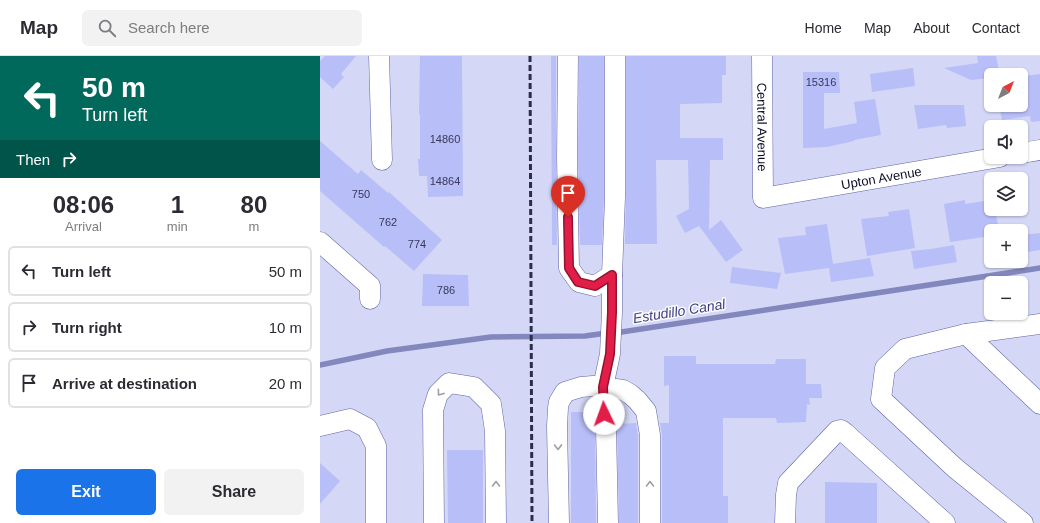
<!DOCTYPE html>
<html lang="en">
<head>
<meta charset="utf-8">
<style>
	:root { --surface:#fff; --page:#f2f2f3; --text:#2b2b33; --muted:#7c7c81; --line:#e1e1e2; --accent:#1a73e8 }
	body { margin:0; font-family:Arial,sans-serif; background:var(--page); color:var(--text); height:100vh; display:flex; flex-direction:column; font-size:15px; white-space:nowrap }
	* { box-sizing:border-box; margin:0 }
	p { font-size:13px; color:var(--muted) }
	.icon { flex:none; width:22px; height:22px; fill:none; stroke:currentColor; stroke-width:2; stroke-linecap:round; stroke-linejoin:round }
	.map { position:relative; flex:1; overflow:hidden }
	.drawer { display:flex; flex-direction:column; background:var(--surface); width:320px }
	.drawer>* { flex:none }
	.banner { background:#00695c; color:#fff; overflow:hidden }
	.needle { width:26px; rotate:42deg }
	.fabs { position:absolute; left:664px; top:12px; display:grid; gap:8px }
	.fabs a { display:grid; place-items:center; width:44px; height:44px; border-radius:6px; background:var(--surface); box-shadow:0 1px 3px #0004; font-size:20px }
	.pin { position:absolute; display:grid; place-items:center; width:34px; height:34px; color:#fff; margin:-41px -17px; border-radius:50% 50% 50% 0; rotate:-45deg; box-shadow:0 0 4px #0007 }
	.pin .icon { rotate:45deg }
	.me { position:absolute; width:44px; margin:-22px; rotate:357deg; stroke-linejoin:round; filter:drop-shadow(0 0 3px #0008) }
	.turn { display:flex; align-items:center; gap:14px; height:84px; padding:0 16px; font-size:18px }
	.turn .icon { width:52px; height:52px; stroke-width:2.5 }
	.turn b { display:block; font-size:28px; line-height:34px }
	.then { display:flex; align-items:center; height:38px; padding:0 16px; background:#0003; gap:8px; font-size:15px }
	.eta { display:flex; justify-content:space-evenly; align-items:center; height:68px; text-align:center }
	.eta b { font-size:24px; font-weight:700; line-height:28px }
	.action { display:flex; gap:8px; margin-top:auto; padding:8px 16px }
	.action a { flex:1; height:46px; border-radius:6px; background:var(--accent); color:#fff; font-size:16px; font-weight:700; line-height:46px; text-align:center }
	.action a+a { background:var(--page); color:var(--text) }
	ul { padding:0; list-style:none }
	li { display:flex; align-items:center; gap:12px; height:50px; margin:0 8px 6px; padding:0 8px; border:2px solid var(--line); border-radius:6px }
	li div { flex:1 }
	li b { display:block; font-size:15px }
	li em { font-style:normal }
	header { display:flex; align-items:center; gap:24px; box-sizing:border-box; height:56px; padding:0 20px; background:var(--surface); border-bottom:1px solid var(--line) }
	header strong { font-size:19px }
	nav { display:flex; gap:22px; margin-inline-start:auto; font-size:14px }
	.search { width:280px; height:36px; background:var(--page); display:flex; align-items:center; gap:10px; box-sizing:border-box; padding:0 14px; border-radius:6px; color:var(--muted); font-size:15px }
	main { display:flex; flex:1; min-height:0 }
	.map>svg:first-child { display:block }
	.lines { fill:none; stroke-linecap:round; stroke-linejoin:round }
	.stream { stroke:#8287bd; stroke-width:5.5 }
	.building { fill:#b8bef7 }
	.minor-casing { stroke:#6164a7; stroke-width:21 }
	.minor { stroke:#fff; stroke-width:20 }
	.rail { stroke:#2c2d48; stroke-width:3; stroke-dasharray:6 3; stroke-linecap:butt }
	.oneway { stroke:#9e9ea8 }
	.route-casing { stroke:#92132f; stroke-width:10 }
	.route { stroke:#e11d48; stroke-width:7 }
	.labels { text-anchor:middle; stroke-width:3; stroke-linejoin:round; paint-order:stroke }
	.number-label { font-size:11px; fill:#37385a }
	.street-label { font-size:13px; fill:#0c0c26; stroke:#fbfbfb }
	.water-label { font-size:14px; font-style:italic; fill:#3d3d81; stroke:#fbfbfb }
</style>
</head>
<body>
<header>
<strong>Map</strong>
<div class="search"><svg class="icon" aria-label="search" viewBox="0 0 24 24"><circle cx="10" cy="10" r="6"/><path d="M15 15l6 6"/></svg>Search here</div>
<nav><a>Home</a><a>Map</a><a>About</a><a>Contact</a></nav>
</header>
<main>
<section class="drawer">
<div class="banner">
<div class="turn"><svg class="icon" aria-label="left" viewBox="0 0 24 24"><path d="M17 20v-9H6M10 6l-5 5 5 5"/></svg><div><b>50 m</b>Turn left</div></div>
<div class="then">Then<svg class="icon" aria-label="right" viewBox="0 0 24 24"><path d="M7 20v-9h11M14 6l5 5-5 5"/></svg></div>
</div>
<div class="eta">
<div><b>08:06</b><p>Arrival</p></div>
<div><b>1</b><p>min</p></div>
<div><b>80</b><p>m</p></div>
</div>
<ul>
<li><svg class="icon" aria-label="left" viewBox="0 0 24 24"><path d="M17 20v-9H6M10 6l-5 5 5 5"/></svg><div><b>Turn left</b></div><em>50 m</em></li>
<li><svg class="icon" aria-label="right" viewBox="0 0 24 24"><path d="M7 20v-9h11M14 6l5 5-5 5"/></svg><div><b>Turn right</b></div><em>10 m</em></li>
<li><svg class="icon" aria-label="arrive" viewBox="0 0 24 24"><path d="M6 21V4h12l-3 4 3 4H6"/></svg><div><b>Arrive at destination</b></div><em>20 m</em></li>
</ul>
<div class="action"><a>Exit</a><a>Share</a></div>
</section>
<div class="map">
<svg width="720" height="467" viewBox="0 0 720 467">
	<rect width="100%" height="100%" fill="#d4d8f6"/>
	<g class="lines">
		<path class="stream" d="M295 277 720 212
			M0 309 67 295 171 281 265 280 287 277"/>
	</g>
	<path class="building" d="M5 0H36L21 18 24 21 13 33 0 21V5Z
		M100 0H142L143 140 108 141 107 120H99L98 103H100V58H99Z
		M231 0H236V101L237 189H232Z
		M259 0H284V141L282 189H260L258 101Z
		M306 0H406V19H402V47L360 48V82H403V104H390L389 174 401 164 423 194 406 206 379 170 365 177 356 160 369 153 368 104H336L337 188H305L306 141Z
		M657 0H676L679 15 674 16 675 19H671V22L651 24 624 12 658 7Z
		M593 12 595 30 552 36 550 18Z
		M483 16H519L520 37H504V73L537 67 534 46 555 43 561 79 534 84V85L507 91 483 92Z
		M720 18V65L711 66 710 60 682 64 679 49H708L705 20Z
		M594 49H644L646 70 627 72 626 69 598 73Z
		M0 85 38 118 41 114 68 137 69 136 122 184 94 215 65 190 64 191 0 135Z
		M645 144V148L671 144V153H675L679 175H671V180L630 186 624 148Z
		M589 153 595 192 547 200 541 163 569 160 568 156Z
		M507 168 513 208 550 202 554 220 511 226 509 212 465 218 458 182 486 179 485 171Z
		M720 177V194L702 197 701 179Z
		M634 189 637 206 594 213 591 195 611 193Z
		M412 211 461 217 457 233 410 227Z
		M103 218 148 219 149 250H102Z
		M344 300H376V308H455L456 303H486V328H501L502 342H489L490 349 487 348 486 366 457 367 456 362H403V440H408V467H342V379L340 367H349V329L344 330Z
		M251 356H273L275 373 276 467H251Z
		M316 367 318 380V467H299L297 368Z
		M127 394H163V467H128Z
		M0 407 20 425 0 448Z
		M505 426 557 427V467H505Z"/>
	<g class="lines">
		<g class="minor-casing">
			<g id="minor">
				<path d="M59 0 62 104"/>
				<path d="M248 0 247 101 249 212 259 226 275 230 292 219"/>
				<path id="s1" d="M442 0 443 142 680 101"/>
				<path d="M701 97 720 94"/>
				<path d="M0 186 50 230V243"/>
				<path d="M646 278 720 348"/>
				<path d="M0 370 30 363 47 372 56 390V467"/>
				<path d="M114 467 113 354 118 338 129 327 154 331 171 348 175 375 176 467"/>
				<path d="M239 467 237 370 238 352 239 346 245 336 261 331 273 330 303 334 310 338 317 344 326 355 330 379V467"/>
				<path d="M288 467 286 371 285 367 283 331 290 298 292 256V219L295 141V0"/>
				<path d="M465 467 466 439 468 427 517 375 521 374 525 377 625 467"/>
				<path d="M703 467 635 412 561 343 565 312 585 293 646 278 720 268"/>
			</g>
		</g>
		<use href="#minor" class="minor"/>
		<path class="rail" d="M210 0 212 467"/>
	</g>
	<defs><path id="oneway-chevron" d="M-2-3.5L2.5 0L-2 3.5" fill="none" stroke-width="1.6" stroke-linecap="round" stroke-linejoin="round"/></defs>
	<g class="oneway">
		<use href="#oneway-chevron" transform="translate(120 337) rotate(126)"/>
		<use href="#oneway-chevron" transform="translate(238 391) rotate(89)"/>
		<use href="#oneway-chevron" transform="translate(176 428) rotate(-90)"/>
		<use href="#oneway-chevron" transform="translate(330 428) rotate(-90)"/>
	</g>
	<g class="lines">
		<g class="route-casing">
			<path id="route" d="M248 161 249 212 258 226 275 230 292 219V256L290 298 283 331 284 358"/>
		</g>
		<use href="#route" class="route"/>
	</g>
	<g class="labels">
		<g class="number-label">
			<text x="501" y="30">15316</text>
			<text x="125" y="87">14860</text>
			<text x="125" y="129">14864</text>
			<text x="41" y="142">750</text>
			<text x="68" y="170">762</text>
			<text x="97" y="192">774</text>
			<text x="126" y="238">786</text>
		</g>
		<g class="street-label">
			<text dy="5" stroke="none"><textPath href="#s1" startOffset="71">Central Avenue</textPath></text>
			<text dy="5" stroke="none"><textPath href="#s1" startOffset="262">Upton Avenue</textPath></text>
		</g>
		<g class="water-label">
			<text transform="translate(359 255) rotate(-9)" y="5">Estudillo Canal</text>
		</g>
	</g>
</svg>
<div class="fabs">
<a><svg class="needle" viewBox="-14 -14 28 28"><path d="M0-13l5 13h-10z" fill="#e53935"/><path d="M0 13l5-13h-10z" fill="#7c7c81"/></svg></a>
<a><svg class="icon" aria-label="sound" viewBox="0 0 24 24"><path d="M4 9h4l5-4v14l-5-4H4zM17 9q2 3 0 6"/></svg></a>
<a><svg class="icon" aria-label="layers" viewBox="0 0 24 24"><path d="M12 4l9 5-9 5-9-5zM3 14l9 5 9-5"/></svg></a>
<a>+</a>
<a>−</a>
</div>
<div class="pin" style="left:248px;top:161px;background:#d93025"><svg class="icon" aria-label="arrive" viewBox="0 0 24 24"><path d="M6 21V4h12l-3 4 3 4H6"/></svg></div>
<svg class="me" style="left:284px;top:358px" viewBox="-20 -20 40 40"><circle r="19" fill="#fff"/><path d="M0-13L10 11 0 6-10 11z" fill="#e11d48"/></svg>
</div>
</main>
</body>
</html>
